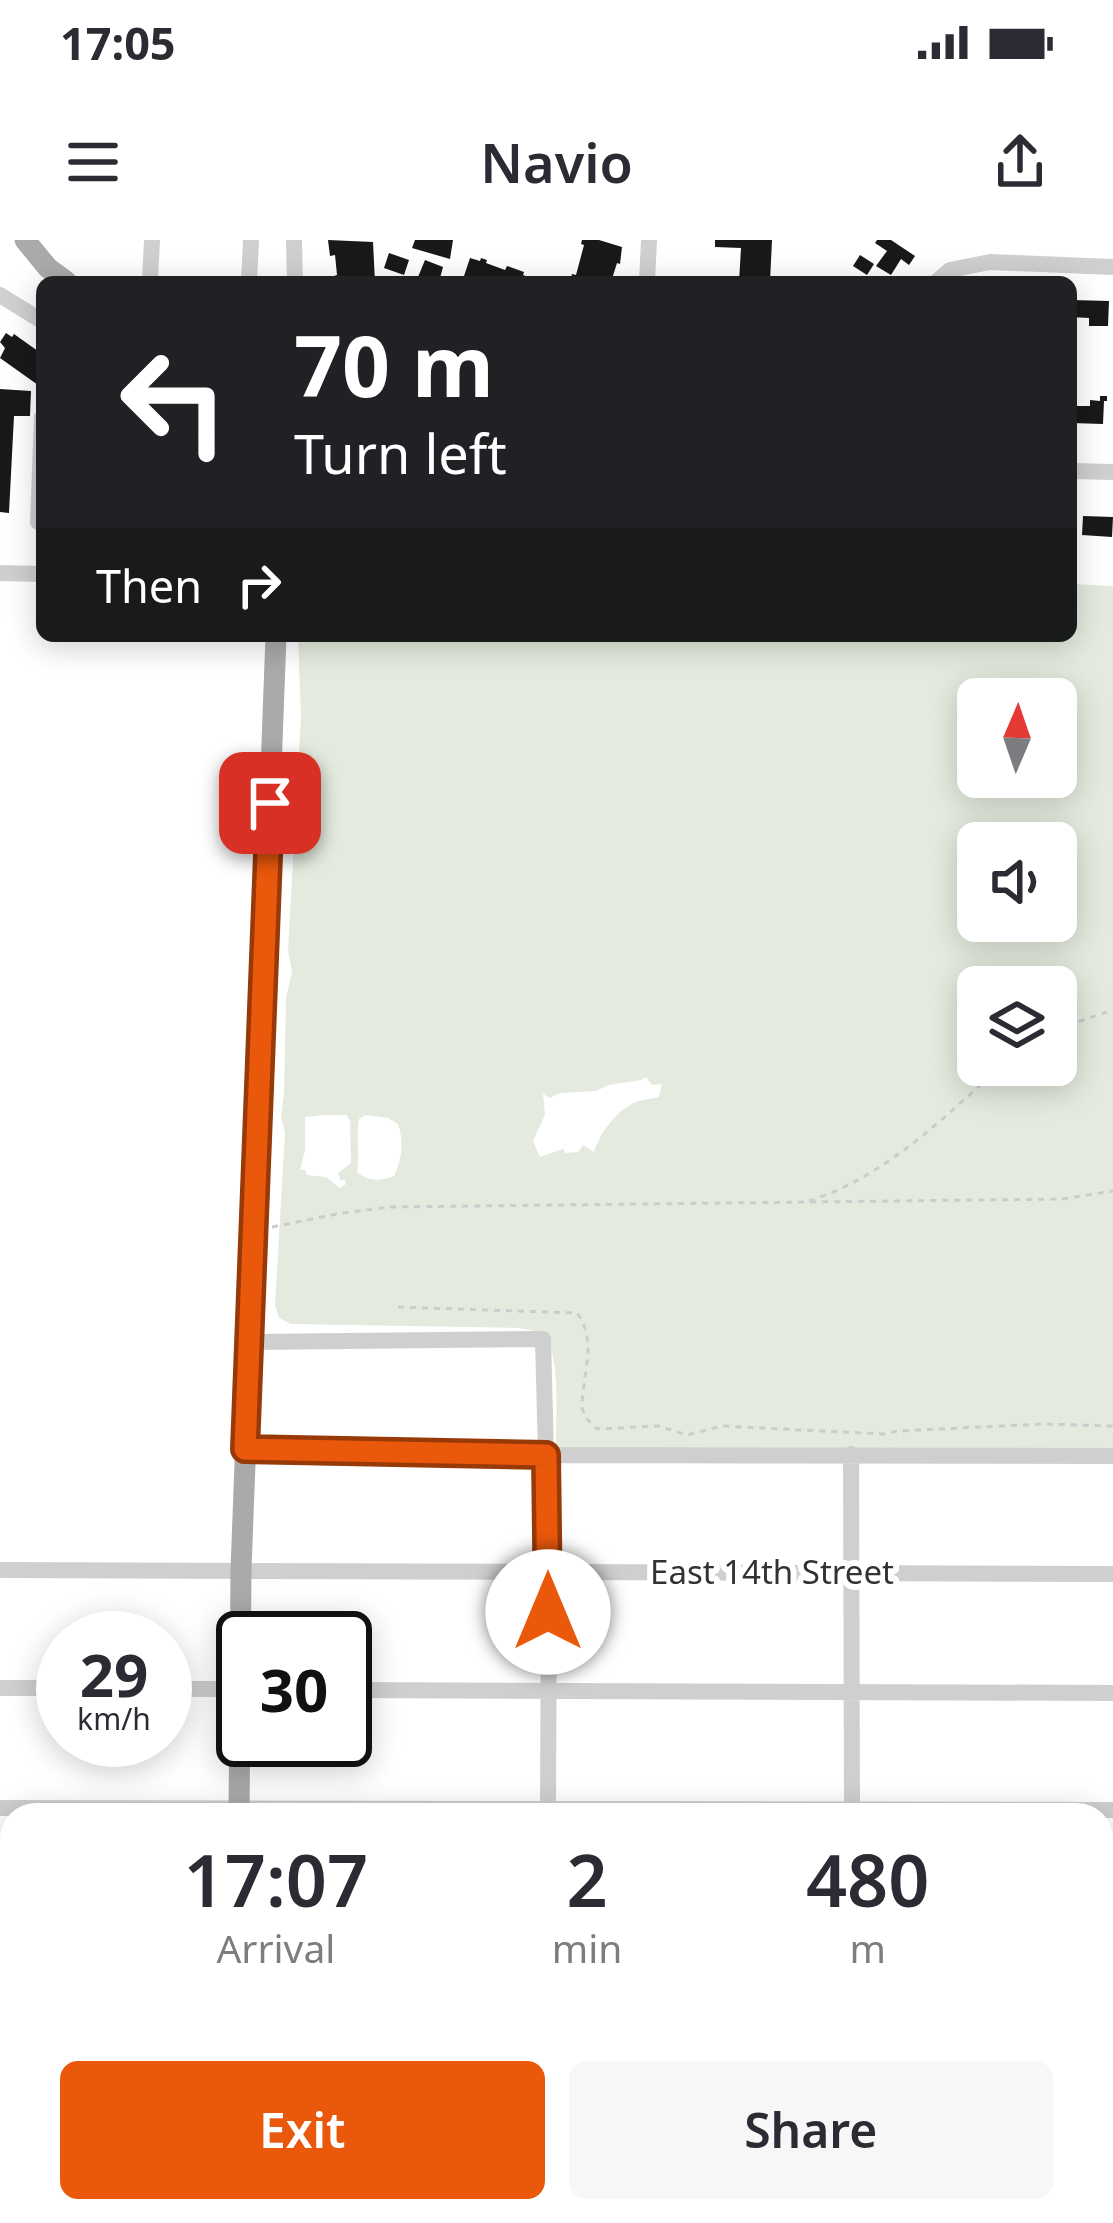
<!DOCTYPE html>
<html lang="en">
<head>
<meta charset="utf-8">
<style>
	:root { --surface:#fff; --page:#f7f7f7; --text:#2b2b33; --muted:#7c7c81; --accent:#ea580c }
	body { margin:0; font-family:"Noto Sans",sans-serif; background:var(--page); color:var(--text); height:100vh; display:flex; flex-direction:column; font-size:45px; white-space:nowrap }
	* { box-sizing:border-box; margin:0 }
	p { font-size:39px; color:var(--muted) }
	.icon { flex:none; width:66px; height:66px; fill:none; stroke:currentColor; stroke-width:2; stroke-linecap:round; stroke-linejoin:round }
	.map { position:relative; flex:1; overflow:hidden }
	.side { position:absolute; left:0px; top:1563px; width:1113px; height:420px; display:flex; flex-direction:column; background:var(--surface); border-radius:36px 36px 0 0; box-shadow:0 6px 30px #0003 }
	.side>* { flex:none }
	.guide { position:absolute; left:36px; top:36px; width:1041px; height:366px; border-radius:18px; box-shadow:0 6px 30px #0003; background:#202124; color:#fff; overflow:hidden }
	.needle { width:78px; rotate:2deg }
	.tools { position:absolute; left:957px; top:438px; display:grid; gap:24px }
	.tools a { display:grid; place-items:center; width:120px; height:120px; border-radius:18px; background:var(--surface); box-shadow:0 6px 30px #0003; font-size:60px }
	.speed { position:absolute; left:36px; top:1371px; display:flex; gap:24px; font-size:60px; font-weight:700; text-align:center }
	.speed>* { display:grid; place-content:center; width:156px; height:156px; border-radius:50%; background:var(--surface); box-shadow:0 6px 30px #0003; line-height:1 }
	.speed small { font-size:30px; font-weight:400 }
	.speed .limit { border:6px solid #111; border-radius:18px; background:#fff; color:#111 }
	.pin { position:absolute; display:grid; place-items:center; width:102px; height:102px; color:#fff; margin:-51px; border-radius:24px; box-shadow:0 6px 18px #0006 }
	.me { position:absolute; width:132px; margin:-66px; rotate:0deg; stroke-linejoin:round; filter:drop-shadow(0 0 9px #0008) }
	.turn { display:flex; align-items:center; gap:42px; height:252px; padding:0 60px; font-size:54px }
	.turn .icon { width:156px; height:156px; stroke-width:2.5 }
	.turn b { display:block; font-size:84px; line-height:102px }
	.then { display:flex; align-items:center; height:114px; padding:0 60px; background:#0003; gap:24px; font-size:45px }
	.eta { display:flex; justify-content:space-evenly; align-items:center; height:204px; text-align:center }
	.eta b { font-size:72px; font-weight:600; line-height:84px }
	.primary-button { display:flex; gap:24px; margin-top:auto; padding:24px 60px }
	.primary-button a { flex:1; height:138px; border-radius:18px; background:var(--accent); color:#fff; font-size:48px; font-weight:600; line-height:138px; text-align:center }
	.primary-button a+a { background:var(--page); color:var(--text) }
	.status { display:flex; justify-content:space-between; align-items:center; height:84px; padding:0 60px; background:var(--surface); direction:ltr }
	.status svg { height:33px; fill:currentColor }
	header { display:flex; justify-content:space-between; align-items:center; height:156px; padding:0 60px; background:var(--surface); font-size:54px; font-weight:600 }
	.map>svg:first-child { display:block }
	.green { fill:#e4ebde; fill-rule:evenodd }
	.building { fill:#191919 }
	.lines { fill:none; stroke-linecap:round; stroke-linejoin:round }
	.path { stroke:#ccc; stroke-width:3; stroke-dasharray:6 6; stroke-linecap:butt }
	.minor { stroke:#cfcfcf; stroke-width:16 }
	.major { stroke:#aaa; stroke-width:21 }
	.route-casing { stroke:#983908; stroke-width:30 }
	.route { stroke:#ea580c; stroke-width:21 }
	.labels { text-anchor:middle; stroke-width:12; stroke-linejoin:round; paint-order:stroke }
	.street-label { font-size:33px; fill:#323232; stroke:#fff }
</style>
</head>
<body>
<div class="status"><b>17:05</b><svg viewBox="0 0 49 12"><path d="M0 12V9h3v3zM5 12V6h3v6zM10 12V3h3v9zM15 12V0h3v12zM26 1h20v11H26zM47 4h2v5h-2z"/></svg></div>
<header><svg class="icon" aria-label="menu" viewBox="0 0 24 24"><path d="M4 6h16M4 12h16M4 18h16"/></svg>Navio<svg class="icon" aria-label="share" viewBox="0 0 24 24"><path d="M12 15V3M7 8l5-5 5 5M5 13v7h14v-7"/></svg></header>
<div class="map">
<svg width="1113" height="1983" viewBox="0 0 1113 1983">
	<rect width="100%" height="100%" fill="#fff"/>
	<path class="green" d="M1071 344 1113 346V1210H556C555 1176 562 1121 544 1093L519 1088 291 1084 279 1078 275 1065 285 892 281 878 284 853 286 758 292 731 288 711 301 476 298 396H1071ZM978 459H1056V537H978ZM978 603H1056V681H978ZM978 747H1056V825H978ZM646 837 652 845 662 844 659 857C650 859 637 860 630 865 613 875 599 895 594 912L583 905 578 912 566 913 563 909 540 917 533 901 545 875 543 854 550 858 560 853 596 851 609 845 641 840ZM325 875H347L350 881 351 923 338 933 341 941 344 939 346 944 340 948 326 937 307 935 305 930H300L305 910V877ZM366 875 388 878 398 884C404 901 402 920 394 936 379 941 369 942 357 932 360 914 356 898 359 879Z"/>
	<path class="building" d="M328 0 373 2 375 42H334V36L337 35 335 15 330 16Z
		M415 0H453L450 19 412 8Z
		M582 0H599L622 7 620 24 617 23 611 42H570L572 34 576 35 584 5 581 4Z
		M715 0H772L770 42H739L741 8 715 7Z
		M877 0H891L915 16 909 25 901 19 891 35 876 26 887 11 875 3Z
		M389 13 409 20 404 35 384 28Z
		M860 15 874 24 867 35 853 26Z
		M470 18 480 21 481 18 487 20 486 23 505 30 507 26 524 32 523 35 540 41 541 37 554 42H462Z
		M425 20 443 27 439 42H416Z
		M1071 60 1109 61 1108 86H1089V78L1071 77Z
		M6 93 12 97 14 94 42 114V139L38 145 0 118 5 108 0 102Z
		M0 149 31 151 30 176H14L9 273 0 272Z
		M1100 156H1107V161H1104L1103 184 1071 183V166H1090V160L1100 161Z
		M1083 276 1113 277 1112 297 1082 295Z"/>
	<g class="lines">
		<path class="path" d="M1056 789 1113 770
			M809 961C885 937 945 877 1002 825
			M272 987 342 973 391 967 1062 959 1113 951
			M398 1067 577 1073C598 1101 582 1136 582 1168L586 1178 597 1189 659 1186 687 1195 722 1186 883 1194 898 1191 1043 1184 1113 1186"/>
		<path class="minor" d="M294 0 295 42
			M150 42 152 0
			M249 42 251 0
			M647 42 649 0
			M936 42 950 30 990 22 1113 27
			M0 55 42 81
			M42 177 38 282H42
			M1071 231 1113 232
			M0 333 42 334
			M249 1102 543 1099 549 1332 548 1575
			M245 1209 546 1215 1113 1216
			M851 1214 852 1575
			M0 1330 1113 1334
			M0 1448H63
			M165 1449H243
			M345 1450 1113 1453
			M0 1568 1113 1570
			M0 1684H12
			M1101 1689H1113
			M0 1806H12
			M1101 1808H1113
			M0 1921H12
			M1101 1925 1113 1926
			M546 1983V1971
			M852 1983V1971"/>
		<path class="major" d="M25 0 48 28 67 42
			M239 1575 241 1330 276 396
			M239 1971V1983"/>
	</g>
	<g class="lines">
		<g class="route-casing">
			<path id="route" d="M270 563 245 1209 546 1215 548 1372"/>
		</g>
		<use href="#route" class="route"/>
	</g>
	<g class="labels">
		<g class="street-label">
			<text x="772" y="1344">East 14th Street</text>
		</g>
	</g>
</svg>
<div class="tools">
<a><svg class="needle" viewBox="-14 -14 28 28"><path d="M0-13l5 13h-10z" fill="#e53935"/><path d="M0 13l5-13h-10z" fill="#7c7c81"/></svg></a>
<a><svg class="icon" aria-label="sound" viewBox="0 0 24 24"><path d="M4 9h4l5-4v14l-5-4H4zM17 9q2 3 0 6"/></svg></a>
<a><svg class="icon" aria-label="layers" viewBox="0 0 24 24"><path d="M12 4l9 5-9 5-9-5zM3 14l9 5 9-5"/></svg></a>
</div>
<div class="speed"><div>29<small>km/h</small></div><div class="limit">30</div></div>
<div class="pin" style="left:270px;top:563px;background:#d93025"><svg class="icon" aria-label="arrive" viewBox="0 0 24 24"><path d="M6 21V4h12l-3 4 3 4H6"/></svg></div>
<svg class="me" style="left:548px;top:1372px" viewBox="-20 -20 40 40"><circle r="19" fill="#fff"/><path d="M0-13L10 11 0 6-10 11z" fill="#ea580c"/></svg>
<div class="guide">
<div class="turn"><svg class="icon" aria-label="left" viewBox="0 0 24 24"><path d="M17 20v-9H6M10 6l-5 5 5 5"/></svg><div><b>70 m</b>Turn left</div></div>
<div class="then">Then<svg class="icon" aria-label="right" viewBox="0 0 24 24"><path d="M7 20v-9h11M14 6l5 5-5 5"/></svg></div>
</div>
<section class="side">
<div class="eta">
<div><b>17:07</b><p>Arrival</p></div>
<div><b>2</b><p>min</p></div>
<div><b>480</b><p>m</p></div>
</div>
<div class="primary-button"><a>Exit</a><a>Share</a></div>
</section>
</div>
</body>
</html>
